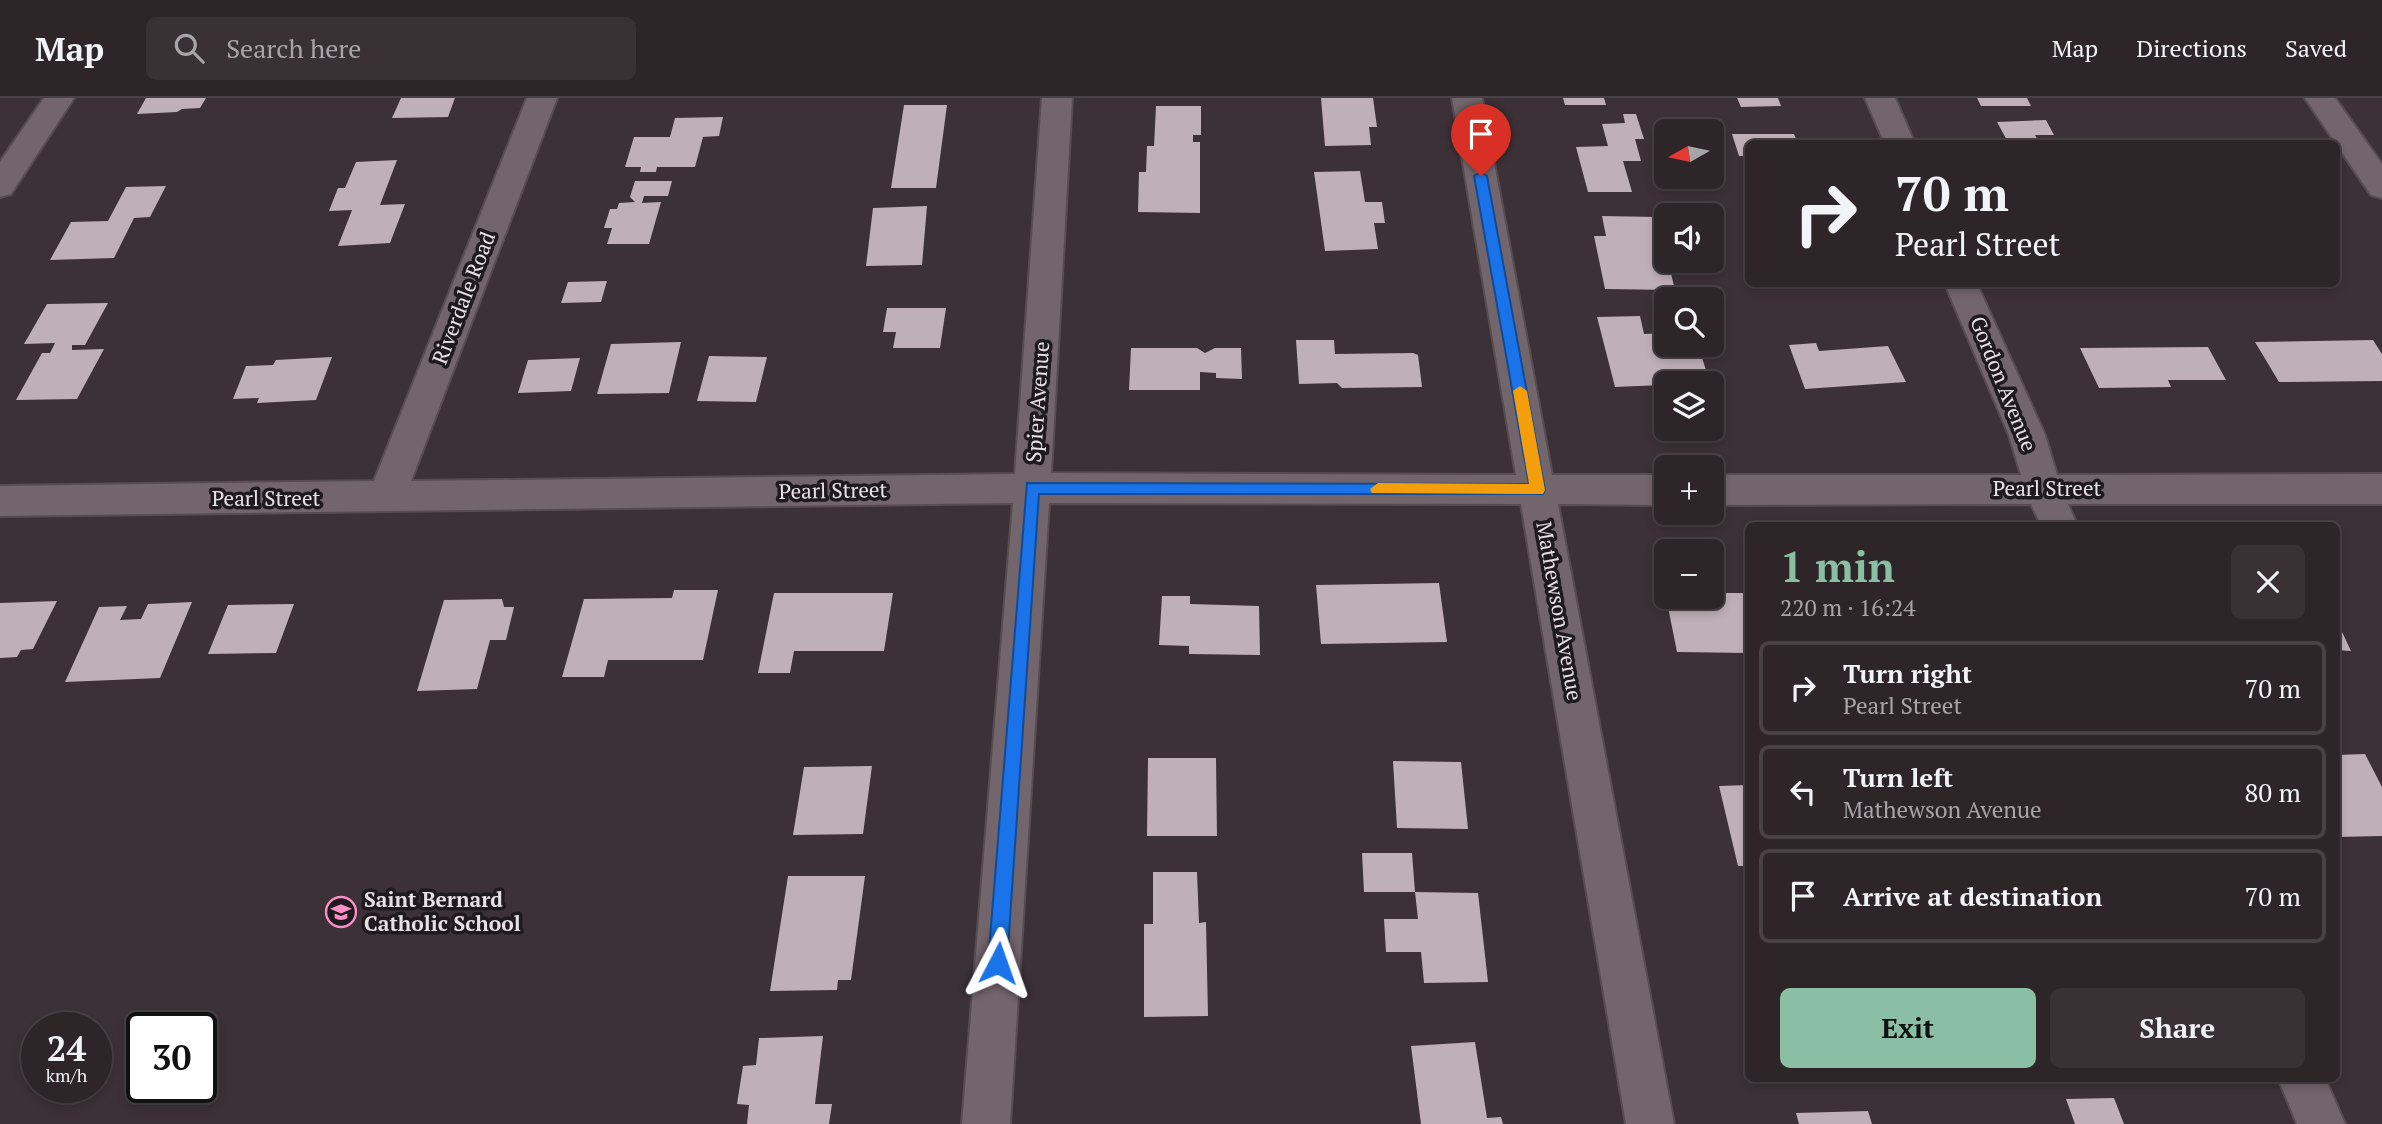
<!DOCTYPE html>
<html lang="en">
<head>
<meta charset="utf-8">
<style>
	:root { --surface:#2d2528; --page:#393134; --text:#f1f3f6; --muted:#a7a5a8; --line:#484245; --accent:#8abfa5 }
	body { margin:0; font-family:"PT Serif",serif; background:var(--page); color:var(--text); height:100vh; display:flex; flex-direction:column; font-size:26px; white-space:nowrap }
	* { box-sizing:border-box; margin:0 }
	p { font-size:23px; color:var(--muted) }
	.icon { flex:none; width:38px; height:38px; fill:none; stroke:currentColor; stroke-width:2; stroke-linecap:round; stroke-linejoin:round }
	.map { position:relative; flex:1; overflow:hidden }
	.sheet { position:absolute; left:1745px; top:424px; width:595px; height:560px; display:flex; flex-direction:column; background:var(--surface); border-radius:10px; box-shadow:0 4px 10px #0003,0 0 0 2px var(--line) }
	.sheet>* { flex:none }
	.top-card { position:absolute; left:1745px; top:42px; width:595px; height:147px; border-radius:10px; box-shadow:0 4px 10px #0003,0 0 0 2px var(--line); background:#2d2528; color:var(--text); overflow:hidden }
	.needle { width:46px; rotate:261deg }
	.buttons { position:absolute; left:1654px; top:21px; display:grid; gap:14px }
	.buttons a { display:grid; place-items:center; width:70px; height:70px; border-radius:10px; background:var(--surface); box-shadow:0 4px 10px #0003,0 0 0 2px var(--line); font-size:35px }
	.speed { position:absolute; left:21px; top:914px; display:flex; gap:14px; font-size:35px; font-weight:700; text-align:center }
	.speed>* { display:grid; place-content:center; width:91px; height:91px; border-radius:50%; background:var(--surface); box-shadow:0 4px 10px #0003,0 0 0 2px var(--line); line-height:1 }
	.speed small { font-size:18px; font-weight:400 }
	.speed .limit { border:4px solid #111; border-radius:10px; background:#fff; color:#111 }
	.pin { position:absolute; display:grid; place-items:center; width:60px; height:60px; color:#fff; margin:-72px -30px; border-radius:50% 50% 50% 0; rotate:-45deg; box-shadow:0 0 7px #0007 }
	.pin .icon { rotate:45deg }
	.me { position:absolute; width:77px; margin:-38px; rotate:4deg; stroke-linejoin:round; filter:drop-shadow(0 0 5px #0008) }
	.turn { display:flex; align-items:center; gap:24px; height:147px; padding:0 35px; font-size:32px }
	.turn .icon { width:91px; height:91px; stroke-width:2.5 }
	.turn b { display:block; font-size:49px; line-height:60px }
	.round { display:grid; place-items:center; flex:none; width:74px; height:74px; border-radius:10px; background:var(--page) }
	.headline { display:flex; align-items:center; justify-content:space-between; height:119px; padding:0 35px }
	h1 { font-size:42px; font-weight:800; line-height:52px; color:var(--accent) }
	.cta { display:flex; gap:14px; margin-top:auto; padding:14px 35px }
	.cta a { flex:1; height:80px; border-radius:10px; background:var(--accent); color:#111; font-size:28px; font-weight:800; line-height:80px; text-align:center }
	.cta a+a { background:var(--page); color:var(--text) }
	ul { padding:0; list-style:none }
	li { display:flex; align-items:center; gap:21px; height:94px; margin:0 14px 10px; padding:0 21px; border:4px solid var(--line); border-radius:10px }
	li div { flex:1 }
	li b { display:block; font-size:26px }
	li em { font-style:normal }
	header { display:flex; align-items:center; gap:42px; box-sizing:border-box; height:98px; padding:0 35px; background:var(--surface); border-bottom:2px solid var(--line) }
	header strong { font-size:33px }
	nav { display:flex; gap:38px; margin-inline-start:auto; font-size:24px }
	.search { width:490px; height:63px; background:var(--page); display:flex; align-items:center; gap:18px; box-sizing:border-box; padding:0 24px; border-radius:10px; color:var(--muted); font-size:26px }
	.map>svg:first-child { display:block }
	.building { fill:#beb0b6 }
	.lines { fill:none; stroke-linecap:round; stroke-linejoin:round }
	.street-casing { stroke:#564d51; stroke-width:4 }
	.street { fill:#72656b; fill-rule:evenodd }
	.route { fill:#1a73e8; stroke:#114b97; stroke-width:2 }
	.slow { fill:#f59e0b }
	.labels { text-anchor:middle; stroke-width:7; stroke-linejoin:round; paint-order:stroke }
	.street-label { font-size:21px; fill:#e8e0e4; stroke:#1f1a1d }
	.poi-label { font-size:21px; font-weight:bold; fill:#e8e0e4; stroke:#1f1a1d; text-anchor:start }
</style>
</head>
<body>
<header>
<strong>Map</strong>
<div class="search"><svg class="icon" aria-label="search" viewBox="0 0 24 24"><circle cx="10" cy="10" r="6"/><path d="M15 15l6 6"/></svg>Search here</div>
<nav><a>Map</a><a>Directions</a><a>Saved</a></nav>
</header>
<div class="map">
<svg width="2382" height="1026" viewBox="0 0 2382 1026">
	<rect width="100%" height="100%" fill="#3c3136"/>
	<path class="building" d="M146 0H206L200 10 182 11 177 14 137 16Z
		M401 0H455L448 19 392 20Z
		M1321 0H1373L1377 29H1369L1371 47 1325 48Z
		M1563 0H1604L1606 7H1565Z
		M1737 0H1778L1781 8 1741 9Z
		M1977 0H2027L2031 8H1981Z
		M904 7H947L936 90H891Z
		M1156 8H1201V37H1193V44H1200V115L1138 114 1139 74H1146L1147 48H1154Z
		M1623 16H1636L1644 41H1635L1641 63H1623L1632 94H1588L1576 49 1608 48 1602 26 1625 25Z
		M723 19 719 38 703 39 695 69H657L656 74H640L641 69H625L634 39H670L675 20Z
		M2046 22 2054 37H2035L2040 46H2009L1997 24Z
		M1732 36H1794L1798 46H1748V58H1739Z
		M397 62 380 107 405 106 390 145 338 148 352 112 329 113 338 90H345L356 64Z
		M1360 73 1365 104H1382L1385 125H1374L1378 151 1325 153 1314 74Z
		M635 83H672L668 98H644L642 105 661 104 649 146H607L612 130H604L610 111H617L619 105 635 104 630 99Z
		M166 88 150 119 134 120 114 160 50 162 71 124 108 123 126 89Z
		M927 108 922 167 866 168 873 110Z
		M1602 118 1657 119 1675 192 1605 191 1594 138H1606Z
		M607 183 601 204 561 205 568 184Z
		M1803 186H1849L1851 191 1805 190Z
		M2062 186H2118L2119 188H2063Z
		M108 205 85 247H72V252L104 251 77 301 16 302 42 255H50L55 245 24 246 47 206Z
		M887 210H946L940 250H893L896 234H883Z
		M1640 218 1644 236 1666 235V247H1698L1710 285 1615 289 1597 219Z
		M1296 242H1334L1335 256 1413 255 1418 257 1422 289 1342 290 1337 285 1299 286Z
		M2373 242 2382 256V283L2279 284 2255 244Z
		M681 244 669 295 597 296 611 246Z
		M1816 245 1819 253 1888 248 1906 284 1805 291 1789 247Z
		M2208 249 2226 282H2168L2171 289 2099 290 2080 250Z
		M1131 250H1197L1205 255 1215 250H1241L1242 281 1216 280V275L1200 274V292H1129Z
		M709 258 767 259 756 304 697 303Z
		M332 259 316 302 257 305 259 300 233 301 246 268 273 267 276 262Z
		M580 260 571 293 518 295 528 262Z
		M1439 485 1447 544 1321 546 1316 487Z
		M674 492H718L703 562H608L604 579H562L584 501 672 500Z
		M774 495H893L884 553H794L790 575H758Z
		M1714 495H1748V555L1677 554 1667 504 1716 505Z
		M1162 498H1190V506L1259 508 1260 557 1189 556V548L1159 547Z
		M502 501 504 509H514L506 542H490L477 591 417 593 444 502Z
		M57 503 33 551 21 552 17 559 0 560V505Z
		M192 504 160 580 65 584 99 509 127 508 120 522 141 521 148 506Z
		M294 506 276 555 208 556 228 507Z
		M2336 521 2351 553 2336 552Z
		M2365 656 2382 689V738L2336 739V657Z
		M1148 660H1216L1217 738H1147Z
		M1393 663 1461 664 1468 731 1397 730Z
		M872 668 863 736 793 737 804 669Z
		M1748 687V768H1738L1719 688Z
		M1362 755H1412L1415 794 1478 795 1488 884 1424 885 1421 854H1386L1384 821H1418L1415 794H1364Z
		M1153 774H1197L1199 825 1206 824 1208 918 1144 919V826H1153Z
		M788 778H865L851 882H838L837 892 770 893Z
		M823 938 815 1006H832L829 1026H747L749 1007 737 1006 743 968 756 967 759 940Z
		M1475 944 1487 1020 1501 1019 1503 1026H1421L1411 948Z
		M2114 1000 2124 1026H2075L2066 1001Z
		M1868 1013 1872 1026H1799L1796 1015Z"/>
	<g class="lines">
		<g class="street-casing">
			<path id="street" d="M44 0H74L11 96 0 99V64Z
				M527 0H557L411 383 1015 376 1042 0H1072L1051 375 1516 377 1452 0H1482L1552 377H1666V407L1558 406 1674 1026H1626L1521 406 1049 405 1010 1026H962L1013 405 0 418V388L374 383Z
				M1865 0H1895L1915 46H1885Z
				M2305 0H2335L2382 66V100L2371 97Z
				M1945 186H1977L2045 337 2057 377 2382 376V406H2068L2077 427H2041L2031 406 1712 407V377H2021L2009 337Z
				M2278 980H2325L2345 1026H2297Z"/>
		</g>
		<use href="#street" class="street"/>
	</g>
	<path class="route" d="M1481 74 1487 78 1545 392 1543 396H1039L1007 865 1004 871 998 874 991 871 988 865 1027 385 1529 386 1474 78Z"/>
	<path class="slow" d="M1520 288 1527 293 1545 392 1543 396 1372 395 1370 391 1378 385 1529 386 1513 293Z"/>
	<defs>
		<g id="school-ring" transform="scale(1.575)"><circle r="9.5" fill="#1f1a1d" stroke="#fa8fc6" stroke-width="1.5"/><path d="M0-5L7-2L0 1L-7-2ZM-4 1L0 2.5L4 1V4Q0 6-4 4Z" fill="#fa8fc6"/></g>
	</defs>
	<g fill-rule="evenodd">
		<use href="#school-ring" x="341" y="814"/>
	</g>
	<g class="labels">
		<g class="street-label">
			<text transform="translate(464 200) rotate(-69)" y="7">Riverdale Road</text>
			<text transform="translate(2003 286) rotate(68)" y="7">Gordon Avenue</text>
			<text transform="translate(1038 304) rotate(-86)" y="7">Spier Avenue</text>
			<text x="2047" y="398">Pearl Street</text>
			<text transform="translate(833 393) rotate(-1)" y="7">Pearl Street</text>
			<text x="266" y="408">Pearl Street</text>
			<text transform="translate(1559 513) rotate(80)" y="7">Mathewson Avenue</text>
		</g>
		<g class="poi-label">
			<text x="364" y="809">Saint Bernard<tspan x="364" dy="24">Catholic School</tspan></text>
		</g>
	</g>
</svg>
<div class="buttons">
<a><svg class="needle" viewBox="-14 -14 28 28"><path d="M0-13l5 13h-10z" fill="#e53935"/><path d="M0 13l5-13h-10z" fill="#a7a5a8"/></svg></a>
<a><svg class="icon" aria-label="sound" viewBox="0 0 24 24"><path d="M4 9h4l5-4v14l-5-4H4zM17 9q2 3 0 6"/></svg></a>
<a><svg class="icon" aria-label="search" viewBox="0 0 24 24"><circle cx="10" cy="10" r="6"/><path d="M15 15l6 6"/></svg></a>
<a><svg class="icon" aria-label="layers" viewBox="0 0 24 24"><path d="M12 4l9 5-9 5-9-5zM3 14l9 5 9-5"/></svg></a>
<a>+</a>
<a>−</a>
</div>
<div class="speed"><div>24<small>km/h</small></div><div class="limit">30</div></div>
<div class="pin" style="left:1481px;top:78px;background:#d93025"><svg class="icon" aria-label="arrive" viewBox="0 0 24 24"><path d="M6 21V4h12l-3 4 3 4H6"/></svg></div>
<svg class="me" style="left:998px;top:865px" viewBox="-20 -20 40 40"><path d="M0-17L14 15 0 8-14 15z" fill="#1a73e8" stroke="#fff" stroke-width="4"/></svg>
<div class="top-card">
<div class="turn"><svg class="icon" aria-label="right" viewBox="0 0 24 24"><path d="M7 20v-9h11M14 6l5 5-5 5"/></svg><div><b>70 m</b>Pearl Street</div></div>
</div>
<section class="sheet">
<div class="headline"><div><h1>1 min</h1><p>220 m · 16:24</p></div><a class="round"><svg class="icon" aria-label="close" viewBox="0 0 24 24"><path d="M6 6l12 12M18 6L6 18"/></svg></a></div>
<ul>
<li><svg class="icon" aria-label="right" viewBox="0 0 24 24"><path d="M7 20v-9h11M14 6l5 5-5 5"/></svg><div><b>Turn right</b><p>Pearl Street</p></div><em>70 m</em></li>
<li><svg class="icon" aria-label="left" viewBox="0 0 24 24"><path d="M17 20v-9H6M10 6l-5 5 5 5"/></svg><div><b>Turn left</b><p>Mathewson Avenue</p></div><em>80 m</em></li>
<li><svg class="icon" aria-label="arrive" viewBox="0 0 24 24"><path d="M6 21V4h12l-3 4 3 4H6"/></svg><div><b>Arrive at destination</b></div><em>70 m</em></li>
</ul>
<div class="cta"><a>Exit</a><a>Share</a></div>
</section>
</div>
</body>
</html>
